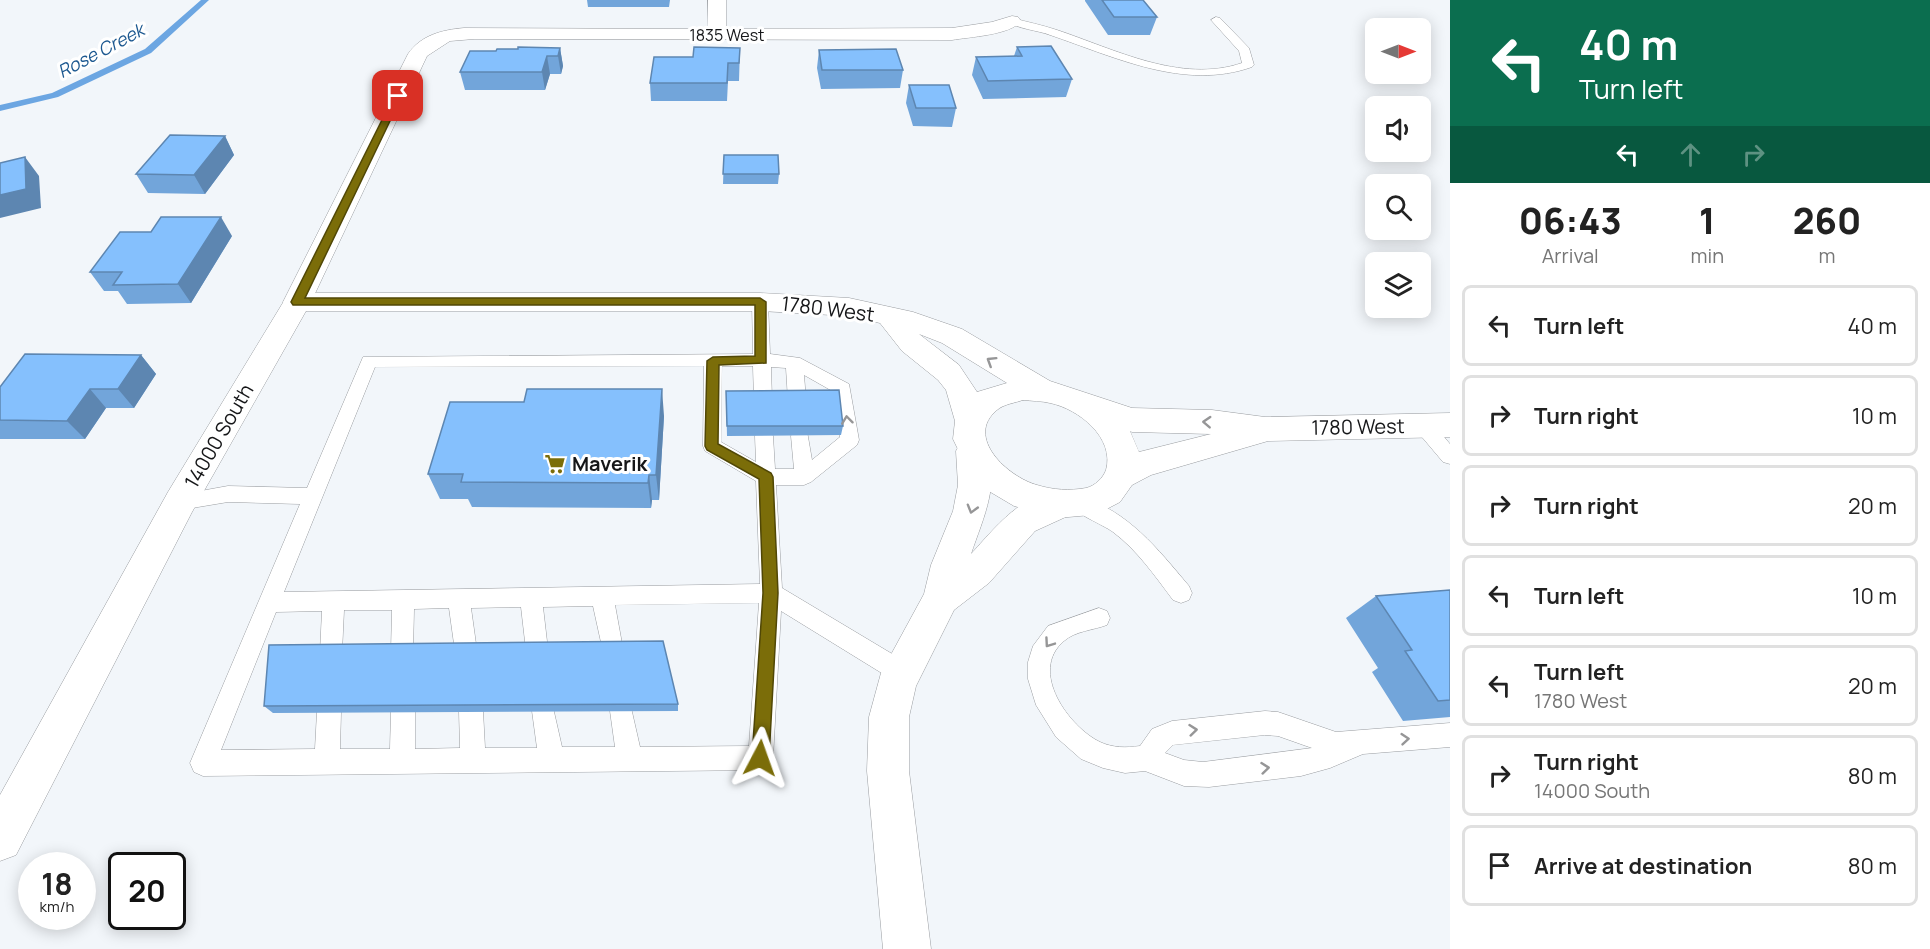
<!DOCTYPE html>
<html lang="en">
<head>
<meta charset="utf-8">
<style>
	:root { --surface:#fff; --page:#f6f6f6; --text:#222; --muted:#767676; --line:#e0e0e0 }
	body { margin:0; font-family:Manrope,sans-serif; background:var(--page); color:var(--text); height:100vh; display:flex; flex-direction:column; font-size:22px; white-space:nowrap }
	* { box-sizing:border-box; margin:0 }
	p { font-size:20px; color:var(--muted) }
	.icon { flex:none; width:33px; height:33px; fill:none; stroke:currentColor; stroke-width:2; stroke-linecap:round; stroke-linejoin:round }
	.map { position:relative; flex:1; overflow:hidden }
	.panel { display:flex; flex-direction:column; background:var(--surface); width:480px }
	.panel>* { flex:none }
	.banner { background:#0b6e4f; color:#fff; overflow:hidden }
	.needle { width:39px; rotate:90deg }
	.controls { position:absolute; left:1365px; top:18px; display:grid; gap:12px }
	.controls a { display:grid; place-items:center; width:66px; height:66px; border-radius:9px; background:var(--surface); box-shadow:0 3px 15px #0003; font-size:30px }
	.speed { position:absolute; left:18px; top:852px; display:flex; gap:12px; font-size:30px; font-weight:700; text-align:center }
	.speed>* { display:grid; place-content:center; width:78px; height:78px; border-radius:50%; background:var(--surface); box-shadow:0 3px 15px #0003; line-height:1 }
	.speed small { font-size:15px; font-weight:400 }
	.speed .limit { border:3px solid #111; border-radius:9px; background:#fff; color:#111 }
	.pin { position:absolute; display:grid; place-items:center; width:51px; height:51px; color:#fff; margin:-26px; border-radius:12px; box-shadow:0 3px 9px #0006 }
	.me { position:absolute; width:66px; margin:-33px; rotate:4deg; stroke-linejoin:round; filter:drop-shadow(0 0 4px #0008) }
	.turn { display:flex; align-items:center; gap:21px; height:126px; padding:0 30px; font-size:27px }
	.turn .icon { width:78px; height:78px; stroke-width:2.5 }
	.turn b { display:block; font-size:42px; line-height:51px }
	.lanes { display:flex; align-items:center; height:57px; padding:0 30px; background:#0003; justify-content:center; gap:30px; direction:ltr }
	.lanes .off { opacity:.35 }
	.eta { display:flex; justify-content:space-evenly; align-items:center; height:102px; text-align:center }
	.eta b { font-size:36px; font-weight:800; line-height:42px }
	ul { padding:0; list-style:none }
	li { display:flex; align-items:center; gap:18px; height:81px; margin:0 12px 9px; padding:0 18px; border:3px solid var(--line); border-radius:9px }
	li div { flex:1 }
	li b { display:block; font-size:22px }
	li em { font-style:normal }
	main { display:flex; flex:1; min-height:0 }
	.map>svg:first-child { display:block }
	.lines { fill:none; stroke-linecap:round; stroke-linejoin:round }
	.stream { fill:#6ca6e2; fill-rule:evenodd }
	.lane-casing { stroke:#999ca0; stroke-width:1 }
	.street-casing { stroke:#999ca0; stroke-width:1 }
	.secondary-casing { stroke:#999ca0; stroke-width:1 }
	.lane { fill:#fff; fill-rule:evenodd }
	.street { fill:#fff; fill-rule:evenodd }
	.secondary { fill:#fff; fill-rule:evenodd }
	.wall { fill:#72a5da }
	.shaded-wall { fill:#5d86b1 }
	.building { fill:#85c0fd; stroke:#5d86b1; stroke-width:1.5 }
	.oneway { stroke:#969697 }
	.route { fill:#7b6d09; stroke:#504706; stroke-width:1.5 }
	.labels { text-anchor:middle; stroke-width:6; stroke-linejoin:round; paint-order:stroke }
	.far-street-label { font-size:16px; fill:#151618; stroke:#fff }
	.far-water-label { font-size:18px; font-style:italic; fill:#1c5890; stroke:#fff }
	.street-label { font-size:20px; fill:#151618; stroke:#fff }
	.poi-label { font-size:20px; font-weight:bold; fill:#151618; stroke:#fff; text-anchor:start }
</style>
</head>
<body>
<main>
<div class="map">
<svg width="1450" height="949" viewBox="0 0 1450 949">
	<rect width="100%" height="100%" fill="#f2f6fa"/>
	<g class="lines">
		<path class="stream" d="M201 0H209L151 53 58 97 0 111V105L52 93 145 49Z"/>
		<g class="lane-casing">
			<path id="lane" d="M1216 17 1220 18 1249 48 1254 65 1252 67C1184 91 1115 57 1050 35 1037 30 1017 29 1007 21L1012 18C1027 22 1042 25 1057 30 1114 49 1181 84 1242 63L1239 51 1211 20Z
				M760 297 766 298 768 302 770 354 800 358 849 384 859 440 857 445 811 482 804 485H776L782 588 909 664 913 672 909 680 901 683 893 680 781 611 773 758 770 767 761 770 203 776 194 772 190 763 300 504 228 502 180 510 173 508 170 502 173 496 228 486 307 488 363 357 753 354 752 302 754 298ZM704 366 703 446 705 451 756 481 760 584 284 592 375 367ZM722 366H753L754 400 757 405 763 407 769 405 772 400 771 367 786 368 788 400 791 405 797 407 803 405 806 400 804 375 834 392 840 437 812 460 807 431 800 429 793 431 791 436 794 469H775L773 436 771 431 764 429 757 431 755 436 756 462 721 442ZM759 603 749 746 640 747 630 703 622 699 614 703 610 711 615 747H562L552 703 544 699 536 703 532 711 537 748H485L483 711 479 703 471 699 463 703 459 711 460 748 415 749V712L412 704 403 700 394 704 391 712 390 749H340L341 712 338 704 329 700 320 704 317 712 315 749 221 750 276 612 322 611 320 652 323 659 331 663 339 659 342 652 344 610H392L391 651 394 658 402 662 410 658 413 651 414 609 449 608 455 651 458 658 466 662 474 658 477 651 471 608 521 607 526 650 529 657 537 661 545 657 548 650 543 607 593 606 604 656 612 660 620 656 623 649 615 605Z
				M1423 418 1430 420 1450 444V464L1443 462 1416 430 1414 425 1416 420Z
				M1080 496C1129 512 1157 548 1189 586L1192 593 1189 600 1181 603 1173 600C1155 576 1137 550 1113 532 1102 524 1075 514 1070 504L1073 498Z
				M1099 608 1107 611 1110 618 1107 625C1094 630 1075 631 1064 641 1028 671 1069 727 1100 742 1113 748 1126 748 1140 746L1152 729 1172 721 1265 711 1278 712 1336 732 1450 723V747L1363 754 1330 768 1301 776 1209 787 1184 786 1145 771 1125 773 1103 768 1081 759 1056 737 1036 705 1028 679V662L1033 646 1048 626ZM1265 735 1278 736 1312 748 1203 762 1184 760 1165 753 1173 745Z"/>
		</g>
		<g class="street-casing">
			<path id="street" d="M708 0H726V29L952 28 992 22 1012 16 1018 17 1021 21C1011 35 969 37 952 40L474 39 450 41 427 56 311 302 307 308 297 311 287 308 283 302 408 54C421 35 442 30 464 28L708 29Z
				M972 439 983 442C1003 479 983 518 971 554 995 528 1030 482 1070 495L1075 505 1070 515 1035 531 989 583 954 610 916 686 909 717V771L931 949H883L867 771 869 717 881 673 924 594 931 565 953 511 958 485 956 451 961 442Z"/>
		</g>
		<g class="secondary-casing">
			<path id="secondary" d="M297 293H760L849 298 913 312 962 329 1050 381 1132 408 1212 410 1265 417 1450 413V437L1268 441 1151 475 1132 485 1120 502 1103 511 1091 515 1057 518 1014 506 987 490 968 470 953 439 955 421 946 390 938 380 902 351 880 323 849 316 760 311H306L192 512 16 855 0 861V795L168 492 287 296ZM919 334 942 343 1007 383 977 392 959 365ZM1023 400C1032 401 1042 401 1050 403 1079 409 1115 438 1106 470 1103 478 1095 486 1086 488 1070 491 1053 490 1037 485 1008 477 964 437 997 410 1004 404 1015 403 1023 400ZM1130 431 1132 432 1211 434 1139 452Z"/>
		</g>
		<use href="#lane" class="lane"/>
		<use href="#street" class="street"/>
		<use href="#secondary" class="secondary"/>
	</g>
	<path class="wall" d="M587 0H670L669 7H588Z
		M1085 0H1143L1157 17 1150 35H1108L1085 1Z
		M1017 47 1072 79 1066 97 983 99 972 75 976 57 1014 56Z
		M560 48 563 66 561 74H550L545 90H465L460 72 496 51Z
		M740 48 739 81H728L727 101H651L650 83 693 57Z
		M819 50 903 70 900 88 821 89 817 68Z
		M909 85 956 108 952 127 913 126 906 103Z
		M225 136 234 155 205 194 148 193 136 174Z
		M724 155 779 174 778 184H723Z
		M232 236 191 303 127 304 118 291H104L90 272Z
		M141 355 156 374 134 408H106L85 439H0V387Z
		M726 391 843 426 841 435 727 436Z
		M664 416 659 500H652L651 508 472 507 468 499H440L428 474Z
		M1450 590V717L1403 721 1372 672 1378 668 1346 618 1376 596Z
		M678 704V711L273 713 264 706Z"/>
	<path class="shaded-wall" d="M560 48 563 66 561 74 558 56Z
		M547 56 550 74 545 90 542 72Z
		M225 136 234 155 205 194 194 175Z
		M25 157 39 176 41 208 0 218V195Z
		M221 217 232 236 191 303 178 284Z
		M141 355 156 374 134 408 118 389Z
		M90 389 106 408 85 439 67 421Z
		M662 389 664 416 659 500 656 475Z
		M649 475 652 500 651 508 648 483Z"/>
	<path class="building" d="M1102 0H1143L1157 17H1114Z
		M1051 46 1072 79 988 81 976 57 1022 56 1017 47Z
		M518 47 560 48 558 56H547L542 72H460L470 51H496L497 49H518Z
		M694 47 740 48 739 63H728L727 83H650L654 57H693Z
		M896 49 903 70H822L819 50Z
		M909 85H949L956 108H916Z
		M170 135 225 136 194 175 136 174Z
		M724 155H778L779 174H723Z
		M25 157 26 189 0 195V163Z
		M161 217H221L178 284 113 285 122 272H90L120 232H151Z
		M25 354 141 355 118 389H90L67 421 0 420V387Z
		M527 389H662L656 475H649L648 483 461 482 463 474H428L450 402H524Z
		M839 390 843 426H727L726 391Z
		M1450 590V700L1438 701 1405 651 1412 650 1376 596Z
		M663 641 678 704 264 706 269 645Z"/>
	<defs><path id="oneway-chevron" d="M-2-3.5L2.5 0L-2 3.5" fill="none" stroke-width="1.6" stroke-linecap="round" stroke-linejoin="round" transform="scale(1.5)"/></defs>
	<g class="oneway">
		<use href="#oneway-chevron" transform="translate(991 361) rotate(-148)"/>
		<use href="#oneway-chevron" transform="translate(847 420) rotate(-97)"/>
		<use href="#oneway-chevron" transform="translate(1207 422) rotate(-177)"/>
		<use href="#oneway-chevron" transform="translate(972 509) rotate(106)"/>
		<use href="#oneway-chevron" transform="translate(1049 643) rotate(125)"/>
		<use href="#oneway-chevron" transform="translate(1193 730) rotate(-6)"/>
		<use href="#oneway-chevron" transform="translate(1405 739) rotate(-5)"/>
		<use href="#oneway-chevron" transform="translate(1265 768) rotate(-6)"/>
	</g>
	<path class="route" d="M398 93 402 96 305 298H760L766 302V363L719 365 718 444 771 473 773 477 778 593 769 758 767 764 760 767 754 764 752 758 763 593 759 479 707 450 705 446 707 361 713 357 755 356V305H293L291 302 394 96Z"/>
	<defs>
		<g id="supermarket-bare" transform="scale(1.62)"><path d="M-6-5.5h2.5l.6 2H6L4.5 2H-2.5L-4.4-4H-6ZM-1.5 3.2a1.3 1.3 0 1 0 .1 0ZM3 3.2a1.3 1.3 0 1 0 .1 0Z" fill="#7b6d09" stroke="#fff" stroke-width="2.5" paint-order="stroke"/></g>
	</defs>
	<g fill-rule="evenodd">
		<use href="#supermarket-bare" x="555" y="464"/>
	</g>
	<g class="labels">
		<g class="far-street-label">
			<text x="727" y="41">1835 West</text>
		</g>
		<g class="far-water-label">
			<text transform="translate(101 51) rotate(-28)" y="6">Rose Creek</text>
		</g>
		<g class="street-label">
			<text transform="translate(828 309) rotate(7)" y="7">1780 West</text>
			<text transform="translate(1358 427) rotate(-1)" y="7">1780 West</text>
			<text transform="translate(219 436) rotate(-60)" y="7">14000 South</text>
		</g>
		<g class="poi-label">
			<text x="572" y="471">Maverik</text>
		</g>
	</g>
</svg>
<div class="controls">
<a><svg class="needle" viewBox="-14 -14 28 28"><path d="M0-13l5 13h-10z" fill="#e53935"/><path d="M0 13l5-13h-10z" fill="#767676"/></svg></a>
<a><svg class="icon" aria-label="sound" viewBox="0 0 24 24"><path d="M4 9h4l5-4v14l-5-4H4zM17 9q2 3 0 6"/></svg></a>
<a><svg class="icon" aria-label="search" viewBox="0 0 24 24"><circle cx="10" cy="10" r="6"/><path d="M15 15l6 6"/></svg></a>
<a><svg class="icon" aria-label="layers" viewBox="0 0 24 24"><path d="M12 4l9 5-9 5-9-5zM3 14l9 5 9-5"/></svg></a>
</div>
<div class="speed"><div>18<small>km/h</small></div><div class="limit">20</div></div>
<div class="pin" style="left:398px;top:96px;background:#d93025"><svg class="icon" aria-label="arrive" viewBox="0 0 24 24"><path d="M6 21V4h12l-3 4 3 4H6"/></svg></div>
<svg class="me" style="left:760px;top:758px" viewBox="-20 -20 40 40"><path d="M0-17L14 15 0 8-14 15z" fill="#7b6d09" stroke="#fff" stroke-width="4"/></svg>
</div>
<section class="panel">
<div class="banner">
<div class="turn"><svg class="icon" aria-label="left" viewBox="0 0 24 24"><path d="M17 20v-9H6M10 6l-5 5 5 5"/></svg><div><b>40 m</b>Turn left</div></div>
<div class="lanes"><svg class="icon" aria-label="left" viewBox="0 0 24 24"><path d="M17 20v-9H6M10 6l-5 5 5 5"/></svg><svg class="icon off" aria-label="ahead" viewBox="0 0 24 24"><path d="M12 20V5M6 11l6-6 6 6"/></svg><svg class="icon off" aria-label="right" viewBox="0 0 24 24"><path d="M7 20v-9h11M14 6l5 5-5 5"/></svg></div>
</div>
<div class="eta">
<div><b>06:43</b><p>Arrival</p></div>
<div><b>1</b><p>min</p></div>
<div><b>260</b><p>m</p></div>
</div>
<ul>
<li><svg class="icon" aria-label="left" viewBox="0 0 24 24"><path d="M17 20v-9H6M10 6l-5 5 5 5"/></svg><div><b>Turn left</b></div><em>40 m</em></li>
<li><svg class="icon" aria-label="right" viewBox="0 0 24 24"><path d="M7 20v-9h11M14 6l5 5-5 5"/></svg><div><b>Turn right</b></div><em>10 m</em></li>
<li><svg class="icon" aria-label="right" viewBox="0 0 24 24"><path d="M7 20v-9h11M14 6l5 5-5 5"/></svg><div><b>Turn right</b></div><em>20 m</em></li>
<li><svg class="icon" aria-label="left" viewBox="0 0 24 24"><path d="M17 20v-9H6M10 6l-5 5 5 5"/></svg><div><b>Turn left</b></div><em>10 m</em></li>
<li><svg class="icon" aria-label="left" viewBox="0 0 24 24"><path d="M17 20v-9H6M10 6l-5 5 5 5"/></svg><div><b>Turn left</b><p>1780 West</p></div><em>20 m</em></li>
<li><svg class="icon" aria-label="right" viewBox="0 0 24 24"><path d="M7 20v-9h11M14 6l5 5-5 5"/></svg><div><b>Turn right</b><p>14000 South</p></div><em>80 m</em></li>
<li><svg class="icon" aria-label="arrive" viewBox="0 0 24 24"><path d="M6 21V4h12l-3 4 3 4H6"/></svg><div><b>Arrive at destination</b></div><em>80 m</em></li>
</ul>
</section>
</main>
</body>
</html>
